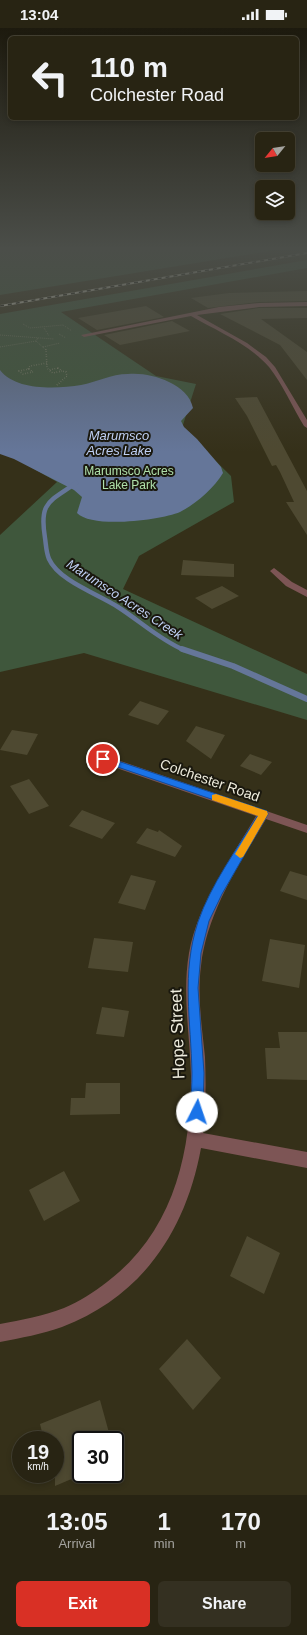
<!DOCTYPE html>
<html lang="en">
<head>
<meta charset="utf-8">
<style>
	:root { --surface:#282413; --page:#343021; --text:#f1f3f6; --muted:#a5a4a0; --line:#444133; --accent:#d93025 }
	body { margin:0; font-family:Arial,sans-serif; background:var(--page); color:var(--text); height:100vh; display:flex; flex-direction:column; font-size:15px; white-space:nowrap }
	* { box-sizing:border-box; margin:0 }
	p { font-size:13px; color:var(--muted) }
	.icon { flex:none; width:22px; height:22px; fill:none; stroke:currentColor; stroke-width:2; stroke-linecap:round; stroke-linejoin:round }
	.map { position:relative; height:1467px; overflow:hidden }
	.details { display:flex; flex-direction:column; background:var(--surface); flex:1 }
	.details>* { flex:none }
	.guide { position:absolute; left:8px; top:8px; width:291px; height:84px; border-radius:6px; box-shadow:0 2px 6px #0003,0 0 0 1px var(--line); background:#282413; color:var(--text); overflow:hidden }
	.needle { width:26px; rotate:240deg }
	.tools { position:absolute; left:255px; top:104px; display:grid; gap:8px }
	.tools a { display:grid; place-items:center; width:40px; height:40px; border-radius:6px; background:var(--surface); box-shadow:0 2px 6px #0003,0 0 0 1px var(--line); font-size:20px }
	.speed { position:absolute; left:12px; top:1403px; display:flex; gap:8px; font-size:20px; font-weight:700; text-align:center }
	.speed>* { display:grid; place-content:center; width:52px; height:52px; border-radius:50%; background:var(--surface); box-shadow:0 2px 6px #0003,0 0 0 1px var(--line); line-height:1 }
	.speed small { font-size:10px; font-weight:400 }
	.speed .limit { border:2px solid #111; border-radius:6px; background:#fff; color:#111 }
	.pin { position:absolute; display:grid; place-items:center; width:34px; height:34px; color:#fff; margin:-17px; border:2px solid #fff; border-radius:50%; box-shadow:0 1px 4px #0007 }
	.me { position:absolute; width:44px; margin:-22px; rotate:4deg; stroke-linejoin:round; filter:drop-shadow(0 0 3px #0008) }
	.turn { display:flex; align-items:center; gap:14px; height:84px; padding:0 16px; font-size:18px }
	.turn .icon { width:52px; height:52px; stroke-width:2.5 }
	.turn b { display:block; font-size:28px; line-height:34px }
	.eta { display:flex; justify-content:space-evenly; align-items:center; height:68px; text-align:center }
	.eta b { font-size:24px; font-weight:700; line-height:28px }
	.primary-button { display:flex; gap:8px; margin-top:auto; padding:8px 16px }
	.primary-button a { flex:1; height:46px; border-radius:6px; background:var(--accent); color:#fff; font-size:16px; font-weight:700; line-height:46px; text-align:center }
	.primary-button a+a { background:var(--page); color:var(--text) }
	.status { display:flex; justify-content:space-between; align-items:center; height:28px; padding:0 20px; background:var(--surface); direction:ltr }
	.status svg { height:11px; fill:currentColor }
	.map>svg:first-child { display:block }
	.green { fill:#3f573c }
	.water { fill:#657699 }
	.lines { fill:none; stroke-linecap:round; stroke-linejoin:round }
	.stream-far1 { stroke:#657699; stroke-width:4.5 }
	.stream { stroke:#657699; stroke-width:6 }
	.building { fill:#4e4931 }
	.path-far1 { stroke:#938f7c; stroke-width:1; stroke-dasharray:0.5 1.5; stroke-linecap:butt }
	.path { stroke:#938f7c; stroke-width:1.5; stroke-dasharray:0.5 2; stroke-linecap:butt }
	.minor { fill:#7d5555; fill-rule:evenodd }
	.rail-casing { stroke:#cecbbb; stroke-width:2 }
	.rail { stroke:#1a180e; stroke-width:1.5; stroke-dasharray:4; stroke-linecap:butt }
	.route { fill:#1a73e8; stroke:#114b97 }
	.slow { fill:#f59e0b }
	.labels { text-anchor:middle; stroke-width:4; stroke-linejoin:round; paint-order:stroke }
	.far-park-label { font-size:12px; fill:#afe0aa; stroke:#1a180e }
	.far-water-label { font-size:13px; font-style:italic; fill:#c0d1f5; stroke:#1a180e }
	.street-label { font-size:14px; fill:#eeecdd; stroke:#1a180e }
	.near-street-label { font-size:17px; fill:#eeecdd; stroke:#1a180e }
</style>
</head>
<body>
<div class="status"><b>13:04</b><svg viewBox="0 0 49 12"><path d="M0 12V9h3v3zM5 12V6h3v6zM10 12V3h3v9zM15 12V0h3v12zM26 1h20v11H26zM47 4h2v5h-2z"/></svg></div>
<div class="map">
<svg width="307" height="1467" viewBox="0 0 307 1467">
	<rect width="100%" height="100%" fill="#353019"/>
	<path class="green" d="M0 219H294L0 267Z
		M307 232V240L61 284 156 348 196 356 182 400 231 448 234 474 139 528 123 561 307 646V692L84 625 0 644V507L57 454 8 426 0 425V286Z"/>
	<path class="water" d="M0 342C16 363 57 361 81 357 97 354 111 346 128 346 143 345 156 348 169 354 181 360 190 367 193 380L181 393 184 399 197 411 221 439 223 445C214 460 196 476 180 484 161 492 92 501 77 485L82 469 74 462 14 431 0 426Z"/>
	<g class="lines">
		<path class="stream-far1" d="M76 455C49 474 39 474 45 510 46 516 46 524 49 531 59 553 98 566 118 579 140 593 160 612 184 622"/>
		<path class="stream" d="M182 621 233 638 307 671"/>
	</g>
	<path class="building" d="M307 263V273L259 274 208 280 191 270 229 265Z
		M146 278 164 289 97 302 78 290Z
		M259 280H307V290L261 291 307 324V352L280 317 220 286Z
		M172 293 190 303 120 317 104 307Z
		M257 369 307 463V507L286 474H294L280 444 276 437 272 438 247 388 235 370Z
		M183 532 234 536V549L181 547Z
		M222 558 239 568 212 581 195 570Z
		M140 673 169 683 158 697 128 687Z
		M196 698 225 707 211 731 186 713Z
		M12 702 38 706 27 727 0 722Z
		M250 726 272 734 261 747 240 738Z
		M29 751 49 778 29 786 10 758Z
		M82 782 115 795 102 811 69 798Z
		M147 800 158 804 159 802 182 818 175 829 136 815Z
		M290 843 307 848V872L280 863Z
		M131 847 156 853 145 882 118 875Z
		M94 910 133 914 128 944 88 940Z
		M270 911 305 917 299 960 262 953Z
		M102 979 129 983 124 1009 96 1006Z
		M278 1004H307V1052L267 1051 265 1020H280Z
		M86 1055H120V1086L70 1087 71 1070H85Z
		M64 1143 80 1173 44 1193 29 1162Z
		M247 1208 280 1225 264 1266 230 1248Z
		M187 1311 221 1350 193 1382 159 1341Z
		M100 1372 111 1412H81V1447L55 1458V1412H44L40 1396Z"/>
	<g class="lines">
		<path class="path-far1" d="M23 296 30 300 63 297 72 303
			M44 300 49 308
			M59 306 66 310
			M0 307 54 311
			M38 310 36 313 46 322
			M0 319 36 313
			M43 319 60 315"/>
		<path class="path" d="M46 321 47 340 49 342
			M58 340 62 343 53 345 49 342Z
			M28 341 30 338 47 335
			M29 341 33 344 23 346 19 343Z
			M57 357 67 348 66 344 62 343"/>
		<path class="minor" d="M307 274V278L259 279 197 287 247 315 266 329 275 339 307 392V400L304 398C293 380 282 355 269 339 249 316 217 303 191 288L84 309 81 307 219 279 259 275Z
			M274 540 292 554 307 562V569L286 558 270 543Z
			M103 727 307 797V805L266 791C239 837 207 884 201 938 197 968 202 999 205 1029 206 1054 206 1080 203 1105L307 1124V1140L201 1120C186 1202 143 1268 62 1299 42 1306 21 1310 0 1314V1296C21 1292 44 1288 64 1280 79 1274 94 1264 107 1254 173 1204 191 1127 191 1048 190 1007 182 966 189 925 198 875 231 831 256 788L99 734 98 731Z"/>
		<g class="rail-casing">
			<path id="rail" d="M0 278 307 225"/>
		</g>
		<use href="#rail" class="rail"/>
	</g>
	<linearGradient id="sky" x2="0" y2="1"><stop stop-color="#1d1a0e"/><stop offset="0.52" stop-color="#4b4e49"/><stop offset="1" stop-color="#4b4e49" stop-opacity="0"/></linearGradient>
	<rect width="307" height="424" fill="url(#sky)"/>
	<path class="route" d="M103 728 267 783 268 786 222 866 209 893 201 925 198 960 204 1045 203 1084 201 1089 197 1090 192 1089 190 1084C191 1071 192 1058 192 1045 191 992 181 946 198 894 211 856 237 821 258 787L100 733V729Z"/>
	<path class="slow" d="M216 766 267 783 268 786 243 829 240 830 235 826 258 788 212 772V767Z"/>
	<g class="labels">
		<g class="far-park-label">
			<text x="129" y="447">Marumsco Acres<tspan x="129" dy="14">Lake Park</tspan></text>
		</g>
		<g class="far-water-label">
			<text x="119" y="412">Marumsco<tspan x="119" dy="15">Acres Lake</tspan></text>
			<text transform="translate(125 571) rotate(33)" y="5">Marumsco Acres Creek</text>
		</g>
		<g class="street-label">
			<text transform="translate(210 752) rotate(19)" y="5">Colchester Road</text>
		</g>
		<g class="near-street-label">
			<text transform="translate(177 1006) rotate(-92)" y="6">Hope Street</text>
		</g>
	</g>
</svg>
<div class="tools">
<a><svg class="needle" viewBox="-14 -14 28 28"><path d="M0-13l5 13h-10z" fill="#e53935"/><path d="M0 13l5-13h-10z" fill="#a5a4a0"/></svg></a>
<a><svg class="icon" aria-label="layers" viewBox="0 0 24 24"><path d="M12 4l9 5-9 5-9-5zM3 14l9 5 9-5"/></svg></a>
</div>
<div class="speed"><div>19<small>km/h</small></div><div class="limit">30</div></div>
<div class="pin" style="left:103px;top:731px;background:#d93025"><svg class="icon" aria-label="arrive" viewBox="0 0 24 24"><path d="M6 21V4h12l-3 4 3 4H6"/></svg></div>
<svg class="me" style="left:197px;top:1084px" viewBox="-20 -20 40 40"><circle r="19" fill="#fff"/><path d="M0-13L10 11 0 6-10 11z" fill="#1a73e8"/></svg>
<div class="guide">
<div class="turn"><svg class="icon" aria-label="left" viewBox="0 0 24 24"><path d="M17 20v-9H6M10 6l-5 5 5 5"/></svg><div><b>110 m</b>Colchester Road</div></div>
</div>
</div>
<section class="details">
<div class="eta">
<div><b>13:05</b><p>Arrival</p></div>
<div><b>1</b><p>min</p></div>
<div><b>170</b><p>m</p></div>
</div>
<div class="primary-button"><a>Exit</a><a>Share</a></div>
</section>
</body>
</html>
